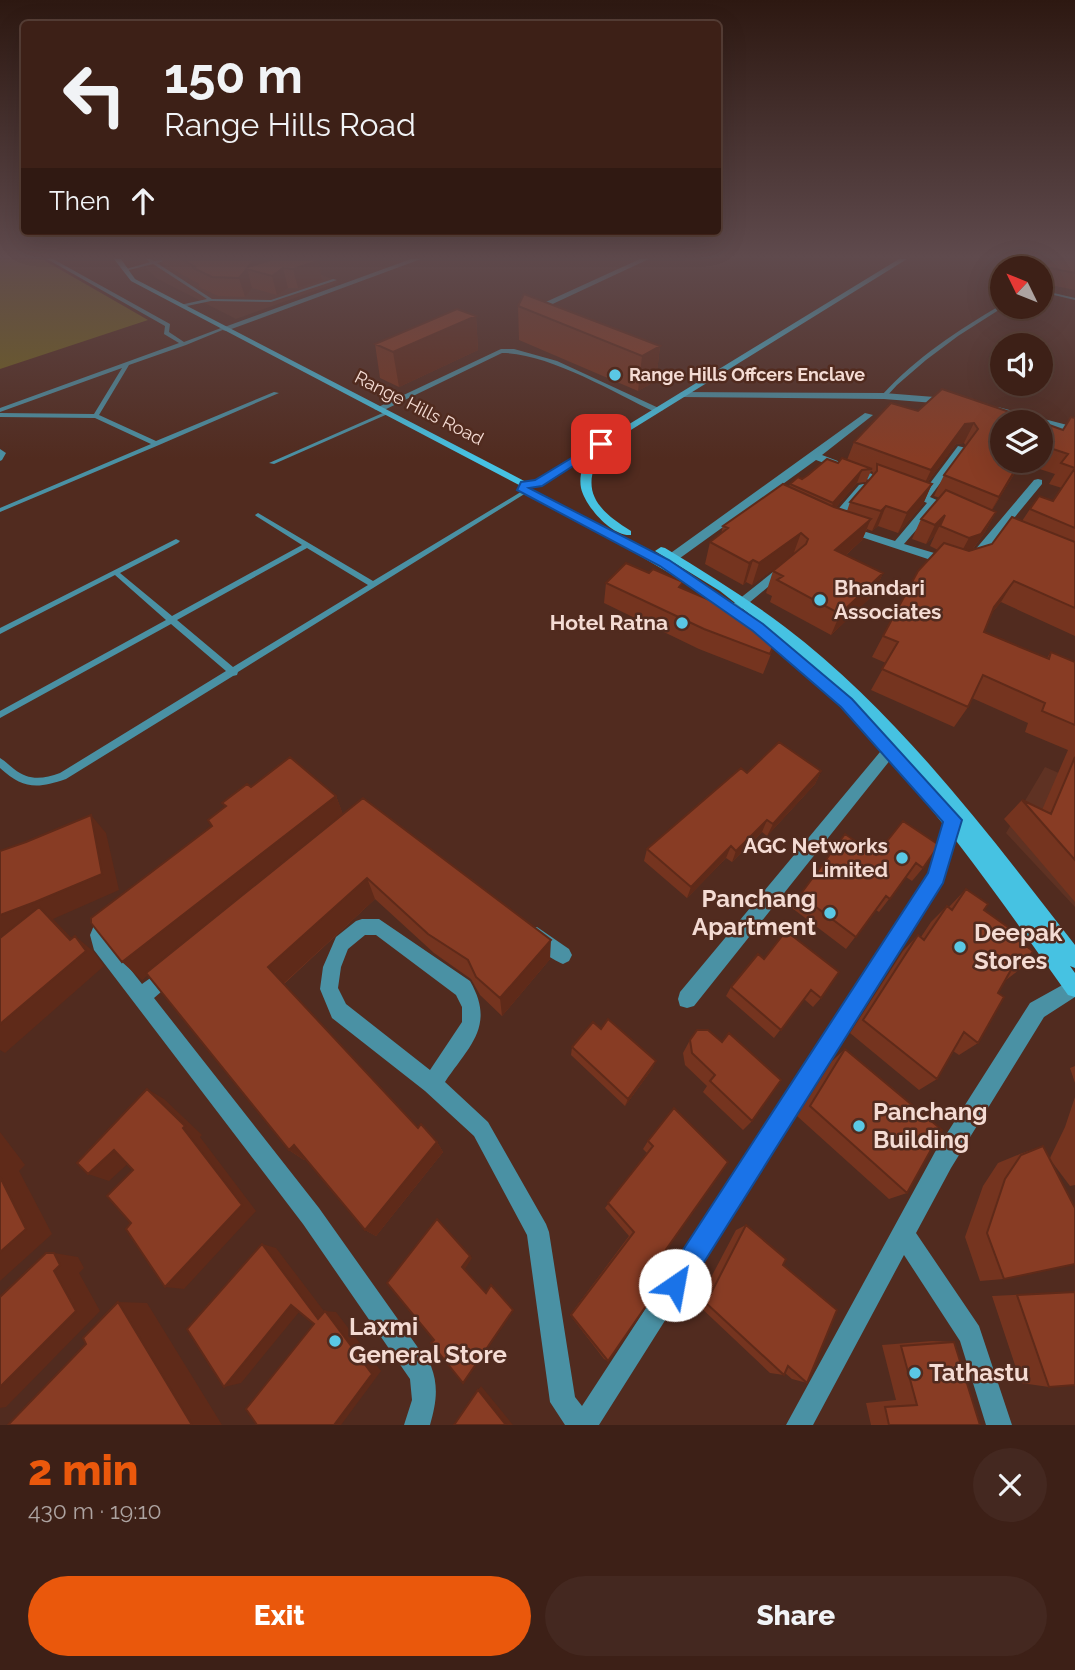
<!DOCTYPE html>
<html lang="en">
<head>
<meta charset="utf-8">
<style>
	:root { --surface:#3d2017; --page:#442820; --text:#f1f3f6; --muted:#ada3a1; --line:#563e36; --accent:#ea580c }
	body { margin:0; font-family:Raleway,sans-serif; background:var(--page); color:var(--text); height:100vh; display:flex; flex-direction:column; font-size:26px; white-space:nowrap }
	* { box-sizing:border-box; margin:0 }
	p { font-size:23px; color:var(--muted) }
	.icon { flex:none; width:38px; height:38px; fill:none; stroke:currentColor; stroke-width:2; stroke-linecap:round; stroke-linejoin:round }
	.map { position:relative; height:1425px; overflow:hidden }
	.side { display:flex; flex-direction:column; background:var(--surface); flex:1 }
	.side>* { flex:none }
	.top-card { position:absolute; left:21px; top:21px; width:700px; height:214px; border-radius:7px; box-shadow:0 7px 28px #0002,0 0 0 2px var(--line); background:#3d2017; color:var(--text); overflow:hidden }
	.needle { width:46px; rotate:313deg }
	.controls { position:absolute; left:990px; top:256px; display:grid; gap:14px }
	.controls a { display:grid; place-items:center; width:63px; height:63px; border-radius:50%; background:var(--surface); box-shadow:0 7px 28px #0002,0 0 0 2px var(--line); font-size:35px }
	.pin { position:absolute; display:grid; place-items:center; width:60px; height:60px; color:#fff; margin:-30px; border-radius:14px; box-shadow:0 4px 10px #0006 }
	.me { position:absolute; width:77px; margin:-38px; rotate:33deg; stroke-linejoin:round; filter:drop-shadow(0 0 5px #0008) }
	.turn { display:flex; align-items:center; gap:24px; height:147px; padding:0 28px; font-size:32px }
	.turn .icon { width:91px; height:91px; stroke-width:2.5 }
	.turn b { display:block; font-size:49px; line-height:60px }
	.then { display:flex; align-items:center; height:66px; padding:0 28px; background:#0003; gap:14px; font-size:26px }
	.round { display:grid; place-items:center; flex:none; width:74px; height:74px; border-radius:37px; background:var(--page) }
	.head { display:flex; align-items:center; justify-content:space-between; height:119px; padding:0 28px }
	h1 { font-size:42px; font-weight:800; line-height:52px; color:var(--accent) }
	.cta { display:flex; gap:14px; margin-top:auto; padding:14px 28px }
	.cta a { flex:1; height:80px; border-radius:42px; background:var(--accent); color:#fff; font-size:28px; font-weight:800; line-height:80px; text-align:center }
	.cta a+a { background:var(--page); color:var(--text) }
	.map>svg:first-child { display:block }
	.built { fill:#5f3223 }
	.green { fill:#70621b }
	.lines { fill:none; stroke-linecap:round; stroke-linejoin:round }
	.lane { fill:#4a91a4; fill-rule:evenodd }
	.street { fill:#4a91a4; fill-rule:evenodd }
	.secondary { fill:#46c2e2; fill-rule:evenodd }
	.wall { fill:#75341f; fill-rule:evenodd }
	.shaded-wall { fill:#5f2a19 }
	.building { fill:#883c24; stroke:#5f2a19; stroke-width:2 }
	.route { fill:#1a73e8; stroke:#114b97; stroke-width:2 }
	.poi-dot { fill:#5ac8e5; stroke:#512b1f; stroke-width:2.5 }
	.labels { text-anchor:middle; stroke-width:5; stroke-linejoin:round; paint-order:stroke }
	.far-poi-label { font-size:18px; font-weight:bold; fill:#f4dbd3; stroke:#512b1f; text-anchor:start }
	.far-street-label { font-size:18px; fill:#f4dbd3; stroke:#512b1f }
	.poi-label { font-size:21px; font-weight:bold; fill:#f4dbd3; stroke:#512b1f; text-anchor:end }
	.near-poi-label { font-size:24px; font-weight:bold; fill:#f4dbd3; stroke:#512b1f; text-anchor:start }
</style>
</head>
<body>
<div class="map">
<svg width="1075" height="1425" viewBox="0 0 1075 1425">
	<rect width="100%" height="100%" fill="#512b1f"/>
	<path class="built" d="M137 259H283L339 282 236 319 156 278Z
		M1045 767 1075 780V907L1006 833Z"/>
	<path class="green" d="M0 259H42L148 320 0 369Z"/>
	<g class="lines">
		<path class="lane" d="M47 259H53L170 324 169 332 184 342 221 328 225 329 186 345 129 365 99 415 156 441 274 392 279 393 159 445 0 512V508L151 444 95 418 0 417V413L94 414 122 368 0 412V408L179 343 164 334 165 326Z
			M146 259H151L154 261 171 259 157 263 212 299 271 300 333 279 337 280 271 302 211 301 182 307 180 306V305L207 299 153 264 125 271 123 270 150 262Z
			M1041 290 1075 298V300L1041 292Z
			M1001 305 1005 306 958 336 926 360 897 385 886 397H882V395C916 358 958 330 1001 305Z
			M385 412 390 413 274 464 269 463Z
			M0 449 6 453 2 460 0 461Z
			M524 490 527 492 526 493 238 672 237 675 233 676 66 779C37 789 23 789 0 768V758C5 761 9 765 14 769 29 781 43 779 60 773L226 671 171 624 0 718V711L166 620 115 575 0 634V628L176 539 180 541 178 543 120 573 172 616 302 545 256 516 255 515 258 513 373 581ZM307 548 368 585 233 667 177 620Z"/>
		<path class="street" d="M411 259H421L226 331 219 329Z
			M640 259H649L544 308 537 306Z
			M501 349H514L557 361 663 410 655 412C613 392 548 353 502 353L382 411 374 409Z
			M683 392 884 393 947 398 951 401 947 404 884 399 680 397V393Z
			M998 407 1075 427V433L1041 424V422H1032L995 412 993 410Z
			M865 413 873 415 822 455 893 482V486H885L816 460 669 566H661V560Z
			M958 446 966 448 930 497 959 510 954 513 936 507 904 544 951 558V564H943L843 531 841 529 847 526 895 541 927 503 903 492 908 489 922 494Z
			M1038 479 1042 480V484L977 563H969V557L1034 480Z
			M863 484 867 485V489L836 525H828V521L859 485Z
			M783 564 789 568 787 571 737 613H729L727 610 729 607Z
			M890 744 895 746 897 750 895 754 694 1006 687 1008 680 1006 678 999 680 992 885 746Z
			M953 813 959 815 961 820 942 882 599 1425H565L550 1402 527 1235 474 1136 425 1091 332 1018 320 989 323 967 336 937 356 921 362 919H379L470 981C496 1026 469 1046 445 1082L488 1122 546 1224 549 1232 575 1397 582 1406 929 874 945 820 947 815ZM365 935H376L456 995 462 1007V1022L430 1070 346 1004 338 988 341 967 348 949Z
			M106 909 112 911 115 917 108 935V941L142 984 170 964 176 967 179 973 176 979 154 998 319 1208 431 1366C439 1387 436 1404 430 1425H404L412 1400 410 1379 303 1224 94 950 90 935 100 911Z
			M537 927 569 949 572 955 569 961 563 964C551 959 533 947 528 935L531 929Z
			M1075 978V997L1044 1017 951 1168 916 1233 979 1326 1012 1425H986L960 1341 904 1255 813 1425H786L935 1152 1030 1003Z"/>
		<path class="secondary" d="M114 259H121L135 279 530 484 529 486H521L131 281Z
			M899 259H907L605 446C579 487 592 507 631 531V535C612 537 585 506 581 488 579 477 582 466 588 457L542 485H534L533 483Z
			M534 491 680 570 735 604 790 646 720 591 655 551 661 547 665 548C706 573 747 598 785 627 899 714 988 833 1075 945V968L1070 966 1075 973V997L1068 995C975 863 882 730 754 630 685 577 606 537 530 496V492Z"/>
	</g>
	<path class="wall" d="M162 259H265V262L318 261 322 280 298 288H288L277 295 252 288 245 297 218 296 199 287V284L163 264Z
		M1075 259V290L1041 283V276L1045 267Z
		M518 306 660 346 656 381 638 391 519 340Z
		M476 316 478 350 399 387 380 378 375 344Z
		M918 411 1039 422 1003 460H1041V422L1063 430 1075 418V636L1001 602 990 615 984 632 1047 658 1051 652 1075 662V902L1004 819 1022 800 1042 810 1068 750 1025 732 1028 723 972 698 968 707 954 727 871 690 886 663 872 657 883 636 938 550 930 546 935 535 926 544 912 539 921 519 940 498 934 496 944 475 966 446 964 443 956 444 927 483 932 484 923 504 898 533 878 526 872 531 867 529 862 540 846 555 883 573 873 595 831 635 770 602 772 596 766 593 773 571 779 565 752 585 746 582 743 585 705 564 710 542 721 534 723 526 789 487 790 484 838 463 847 460 854 442ZM1021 463 1055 474 1049 484 1062 488 1053 501 1030 509 1022 521 992 544 973 549 985 532 996 512 992 510ZM871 471 873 472 871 478 850 502 847 511 836 507 857 483 866 482Z
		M606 583 682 588 726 607 776 640 769 659 763 674 699 649 604 603Z
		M821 771 815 784 767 836 762 832 732 862 726 858 687 898 644 861 647 849 747 773Z
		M251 787 336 796 343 815 550 959 502 1016 480 995 471 979 434 953 375 899 284 984 418 1128 437 1142 443 1152 376 1236 365 1230 305 1159 304 1160 289 1150 147 975 142 980 212 826 225 807 222 803Z
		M903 821 923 868 912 881 906 877 879 912 876 910 846 949 792 908 800 895 876 855Z
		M966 889 984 910 1009 934 1024 966 1006 980 998 993 978 1043 959 1055 953 1051 937 1079 919 1090 850 1033 903 951 918 935 921 937 931 922 947 906 949 907Z
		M786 931 821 998 813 1007 804 999 774 1038 726 996 731 987 764 959Z
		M601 1029 656 1061 652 1069 625 1106 571 1055 572 1047Z
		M690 1040 752 1121 743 1130 703 1092 707 1086 685 1065 683 1053Z
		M845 1049 907 1193 889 1199 797 1116 832 1061Z
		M1075 1066V1083L1070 1068Z
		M1075 1097V1185L1070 1186 1052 1162 1004 1279 980 1281 965 1237 983 1186 998 1163 1020 1154 1043 1146 1050 1158 1065 1127Z
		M674 1108 648 1275 608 1361 604 1359 570 1315 629 1236 605 1208 647 1153 643 1149 648 1141Z
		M746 1225 783 1265 807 1383 792 1379 785 1373 784 1375 770 1373 697 1304 736 1230Z
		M1075 1292 1049 1387 1021 1383 992 1296Z
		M932 1341 954 1342 980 1425H871L866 1403 896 1400 882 1345Z"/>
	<path class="shaded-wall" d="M255 259H265L267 269 248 267Z
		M318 261 322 280 298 288 293 269Z
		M283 268 288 288 277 295 272 276Z
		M247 269 252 288 245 297 239 278Z
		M476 316 478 350 399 387 393 352Z
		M660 346 656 381 638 391 642 356Z
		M974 423 964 443 956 444 921 491 931 470 965 424Z
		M1021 460H1022L987 518 999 497Z
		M862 470 857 483 828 516 833 503Z
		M932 484 923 504 898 533 907 513Z
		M886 506 878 526 872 531 881 511Z
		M996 512 985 532 969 554 958 558 969 538Z
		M945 515 935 535 926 544 935 525Z
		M871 519 862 540 827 572 835 550Z
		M801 533 793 555 752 585 759 563Z
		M753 560 746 582 743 585 749 563Z
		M883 573 873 595 831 635 840 614Z
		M1014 581 1001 602 980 627 994 607Z
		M821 771 815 784 767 836 773 824Z
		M336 796 344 817 142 980 122 962Z
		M91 815 106 833 119 890 53 919 85 952 75 936 93 951 104 966 5 1053 0 1050V915Z
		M767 820 762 832 732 862 736 851Z
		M731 846 726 858 687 898 691 887Z
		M367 878 375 899 282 985 268 967Z
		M551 940 550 959 502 1016 500 998Z
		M656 1061 652 1069 625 1106 628 1099Z
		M147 1089 164 1099 202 1135 200 1137 256 1211 184 1289 165 1287Z
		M0 1132 25 1165 19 1171 52 1234 0 1281Z
		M437 1142 443 1152 376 1236 365 1230Z
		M294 1145 308 1156 304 1160 289 1150Z
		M114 1150 134 1158 109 1181 88 1174Z
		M437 1219 472 1258 465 1269 487 1294 462 1267Z
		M262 1244 276 1248 330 1319H318Z
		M54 1253 78 1257 84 1268 79 1273 100 1311 6 1407 0 1408V1387L54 1271Z
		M491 1285 514 1310 466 1380 463 1383Z
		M118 1302 147 1303 222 1425H192Z
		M291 1305 304 1306 241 1383 224 1387Z
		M325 1311 336 1312 381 1371 341 1425H334Z
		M481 1386 513 1425H506L478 1390Z"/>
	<path class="building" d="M182 259H255L248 267 273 259H315L318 261 293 269 283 268 272 276 247 269 239 278 212 277 193 268 195 267Z
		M1053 259H1075V273L1045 267Z
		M524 294 660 346 642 356 518 306Z
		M457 309 476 316 393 352 375 344Z
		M942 389 1039 422H1003V460H1021L999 497 944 475 978 429 974 423 965 424 931 470 854 442 891 403 918 411Z
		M1071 417 1075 418V528L1030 509 1039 496 1053 501 1075 468 1061 463 1068 454 1041 445V422L1063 430Z
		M842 458 872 469 862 470 833 503 790 484 798 477 802 479 808 475 827 459 838 463Z
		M877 464 932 484 907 513 886 506 881 511 850 502 877 471Z
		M783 484 834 507 871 519 835 550 883 573 840 614 777 580 783 576 773 571 806 544 808 539 801 533 759 563 753 560 749 563 710 542 728 528 723 526Z
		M946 490 996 512 981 534 969 538 940 526 945 515 935 525 921 519Z
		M1012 517 1075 542V608L1014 581 994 607 984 632 1049 659 1051 652 1075 662V725L1042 711 1045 703 983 675 968 707 882 669 898 642 883 636 918 571 944 543 969 551 992 544Z
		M626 563 649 573 653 569 683 582 679 587 726 607 729 604 746 615 750 622 776 640 770 654 704 629 606 583Z
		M779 742 821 771 773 824 767 820 736 851 731 846 691 887 647 849 741 768 747 773Z
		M290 757 336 796 122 962 91 923V918L212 826 208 820 226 806 222 803 247 784 251 787Z
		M1075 757V860L1022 800 1051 814Z
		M363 798 551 940 500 998 476 977 468 960 428 934 367 878 268 967 418 1128 421 1124 437 1142 365 1230 294 1145 289 1150 146 973Z
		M91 815 102 874 35 902 0 915V851L26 842Z
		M903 821 939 845 923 868 916 863 890 899 886 896 856 937 800 895 845 834 876 855Z
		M966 889 988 904 984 910 1012 930 1009 934 1033 951 1024 966 1016 961 998 993 1004 997 978 1043 964 1032 937 1079 863 1020 918 935 924 940 947 906 952 910Z
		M39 907 70 940 75 936 86 951 0 1024V938Z
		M786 931 839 972 821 998 811 990 781 1030 731 987 758 954 764 959Z
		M608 1019 656 1061 628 1099 572 1047 593 1022 601 1029Z
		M697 1030H708L722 1042 729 1033 781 1080 752 1121 710 1081 715 1075 692 1053 690 1040Z
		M845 1049 942 1130 907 1193 810 1106Z
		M147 1089 185 1126 183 1128 242 1205 165 1287 126 1229 131 1223 107 1196 133 1170 114 1150 88 1174 77 1163Z
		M674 1108 728 1162 648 1275 659 1287 608 1361 571 1315 634 1232 608 1203 653 1146 648 1141Z
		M1043 1146 1075 1208V1264L1004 1279 987 1233 1005 1179 1021 1155Z
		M0 1177 26 1229 0 1252Z
		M437 1219 470 1256 462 1267 486 1293 491 1285 513 1310 463 1383 431 1343 434 1340 387 1283Z
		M746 1225 786 1259 783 1265 837 1310 807 1383 788 1366 784 1375 706 1303Z
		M262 1244 318 1319 325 1311 372 1374 334 1425H257L246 1409 314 1324 291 1305 224 1387 187 1329Z
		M46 1253H54L60 1265 54 1271 76 1311 0 1387V1297Z
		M1075 1292V1385L1049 1387 1017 1295Z
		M118 1302 192 1425H8L86 1344 83 1338Z
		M954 1342 980 1425H889L885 1407 917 1405 901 1346Z
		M478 1390 506 1425H454Z"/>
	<linearGradient id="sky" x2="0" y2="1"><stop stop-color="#2d1811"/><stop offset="0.56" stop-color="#5f4a4d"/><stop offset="1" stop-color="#5f4a4d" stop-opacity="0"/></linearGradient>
	<rect width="1075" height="459" fill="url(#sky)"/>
	<path class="route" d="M598 442 607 444 542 486 529 488 669 560 763 624 852 699 962 820 943 883 684 1294 675 1298 666 1294 662 1285 666 1276 928 873 943 822 841 707 753 631 660 566 517 490 521 482 535 480Z"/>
	<g class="poi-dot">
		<circle cx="615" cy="375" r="7"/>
		<circle cx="820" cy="600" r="7"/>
		<circle cx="682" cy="623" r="7"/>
		<circle cx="902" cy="858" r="7"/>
		<circle cx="830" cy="913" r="7"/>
		<circle cx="960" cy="947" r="7"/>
		<circle cx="859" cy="1126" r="7"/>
		<circle cx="335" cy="1341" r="7"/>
		<circle cx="915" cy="1373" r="7"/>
	</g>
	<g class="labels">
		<g class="far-poi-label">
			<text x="629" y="381">Range Hills Offcers Enclave</text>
		</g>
		<g class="far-street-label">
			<text transform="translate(419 408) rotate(27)" y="6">Range Hills Road</text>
		</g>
		<g class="poi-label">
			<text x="834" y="595" text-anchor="start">Bhandari<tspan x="834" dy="24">Associates</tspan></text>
			<text x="668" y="630">Hotel Ratna</text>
			<text x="888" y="853">AGC Networks<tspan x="888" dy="24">Limited</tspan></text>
		</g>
		<g class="near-poi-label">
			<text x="816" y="907" text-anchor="end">Panchang<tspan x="816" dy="28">Apartment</tspan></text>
			<text x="974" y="941">Deepak<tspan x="974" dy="28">Stores</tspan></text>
			<text x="873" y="1120">Panchang<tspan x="873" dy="28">Building</tspan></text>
			<text x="349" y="1335">Laxmi<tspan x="349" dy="28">General Store</tspan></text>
			<text x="929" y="1381">Tathastu</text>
		</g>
	</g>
</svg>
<div class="controls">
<a><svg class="needle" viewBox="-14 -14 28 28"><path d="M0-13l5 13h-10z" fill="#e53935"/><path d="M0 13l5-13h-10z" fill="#ada3a1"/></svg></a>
<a><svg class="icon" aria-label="sound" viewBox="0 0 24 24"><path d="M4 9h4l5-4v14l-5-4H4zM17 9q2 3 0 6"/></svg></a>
<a><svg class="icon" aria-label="layers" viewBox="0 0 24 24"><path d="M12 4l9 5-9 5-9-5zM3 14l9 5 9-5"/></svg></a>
</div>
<div class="pin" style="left:601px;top:444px;background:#d93025"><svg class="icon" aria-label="arrive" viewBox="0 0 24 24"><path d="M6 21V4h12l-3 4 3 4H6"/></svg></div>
<svg class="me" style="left:675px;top:1285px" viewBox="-20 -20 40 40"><circle r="19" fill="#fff"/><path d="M0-13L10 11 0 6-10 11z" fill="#1a73e8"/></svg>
<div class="top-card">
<div class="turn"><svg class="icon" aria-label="left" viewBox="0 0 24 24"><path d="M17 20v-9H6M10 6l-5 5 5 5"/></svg><div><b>150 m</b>Range Hills Road</div></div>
<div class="then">Then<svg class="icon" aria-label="ahead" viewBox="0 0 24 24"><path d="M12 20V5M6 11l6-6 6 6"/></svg></div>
</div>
</div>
<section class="side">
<div class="head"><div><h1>2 min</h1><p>430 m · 19:10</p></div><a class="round"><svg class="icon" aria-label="close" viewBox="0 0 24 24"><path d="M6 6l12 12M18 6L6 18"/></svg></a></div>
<div class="cta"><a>Exit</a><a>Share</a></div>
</section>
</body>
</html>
